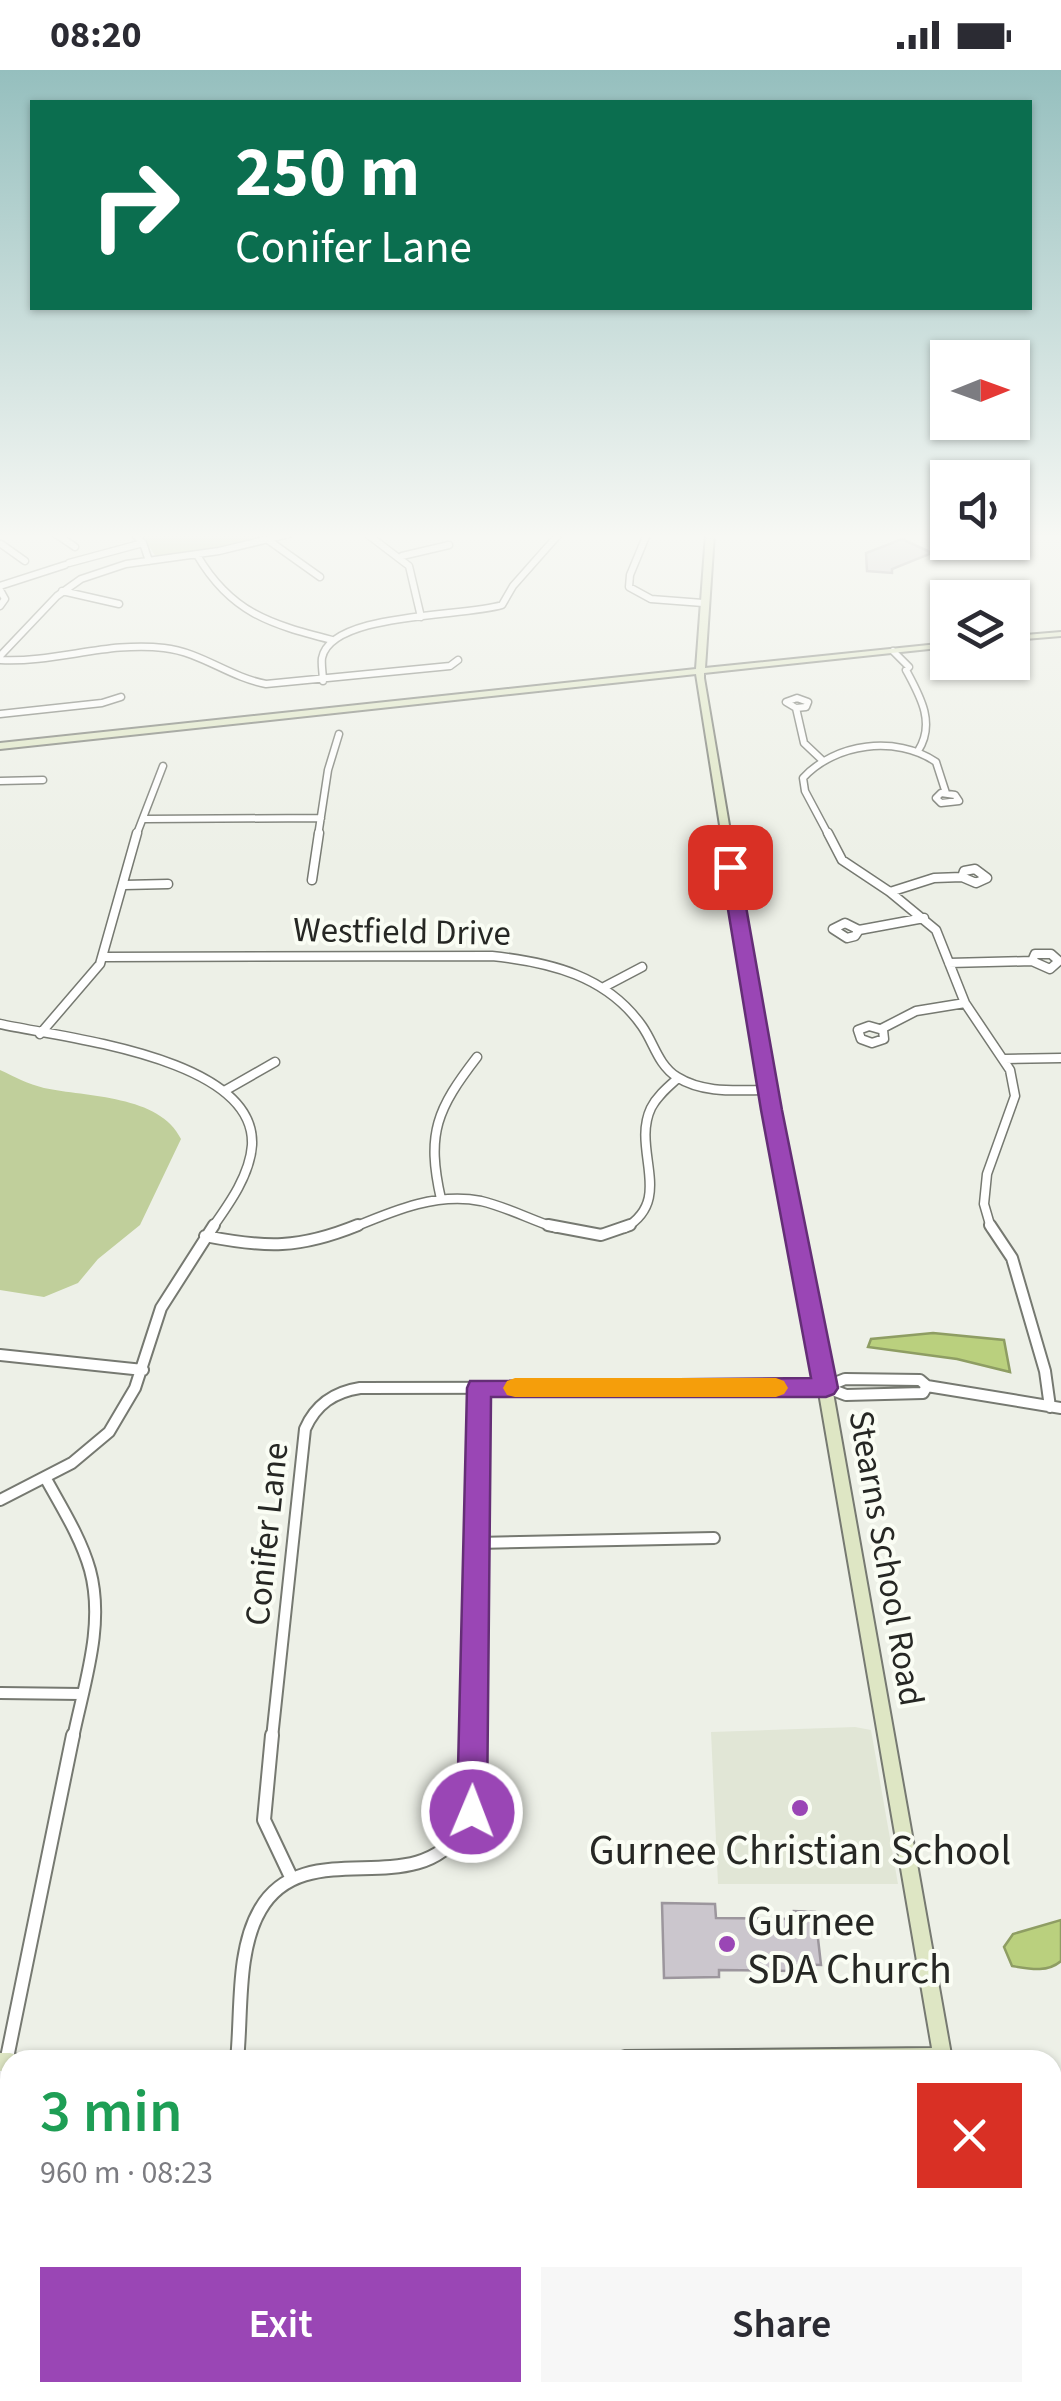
<!DOCTYPE html>
<html lang="en">
<head>
<meta charset="utf-8">
<style>
	:root { --surface:#fff; --page:#f7f7f7; --text:#2b2b33; --muted:#7c7c81; --accent:#9a46b5 }
	body { margin:0; font-family:"Source Sans 3",sans-serif; background:var(--page); color:var(--text); height:100vh; display:flex; flex-direction:column; font-size:38px; white-space:nowrap }
	* { box-sizing:border-box; margin:0 }
	p { font-size:32px; color:var(--muted) }
	.icon { flex:none; width:55px; height:55px; fill:none; stroke:currentColor; stroke-width:2; stroke-linecap:round; stroke-linejoin:round }
	.map { position:relative; flex:1; overflow:hidden }
	.sheet { position:absolute; left:0px; top:1980px; width:1062px; height:352px; display:flex; flex-direction:column; background:var(--surface); border-radius:30px 30px 0 0; box-shadow:0 2px 8px #0004 }
	.sheet>* { flex:none }
	.top-card { position:absolute; left:30px; top:30px; width:1002px; height:210px; border-radius:0px; box-shadow:0 2px 8px #0004; background:#0b6e4f; color:#fff; overflow:hidden }
	.needle { width:65px; rotate:89deg }
	.controls { position:absolute; left:930px; top:270px; display:grid; gap:20px }
	.controls a { display:grid; place-items:center; width:100px; height:100px; border-radius:0px; background:var(--surface); box-shadow:0 2px 8px #0004; font-size:50px }
	.pin { position:absolute; display:grid; place-items:center; width:85px; height:85px; color:#fff; margin:-42px; border-radius:20px; box-shadow:0 5px 15px #0006 }
	.me { position:absolute; width:110px; margin:-55px; rotate:1deg; stroke-linejoin:round; filter:drop-shadow(0 0 8px #0008) }
	.turn { display:flex; align-items:center; gap:35px; height:210px; padding:0 40px; font-size:45px }
	.turn .icon { width:130px; height:130px; stroke-width:2.5 }
	.turn b { display:block; font-size:70px; line-height:85px }
	.round { display:grid; place-items:center; flex:none; width:105px; height:105px; border-radius:0px; background:var(--page) }
	.overview { display:flex; align-items:center; justify-content:space-between; height:170px; padding:0 40px }
	h1 { font-size:60px; font-weight:600; line-height:75px; color:#1e9e55 }
	.primary-button { display:flex; gap:20px; margin-top:auto; padding:20px 40px }
	.primary-button a { flex:1; height:115px; border-radius:0px; background:var(--accent); color:#fff; font-size:40px; font-weight:600; line-height:115px; text-align:center }
	.primary-button a+a { background:var(--page); color:var(--text) }
	.status { display:flex; justify-content:space-between; align-items:center; height:70px; padding:0 50px; background:var(--surface); direction:ltr }
	.status svg { height:28px; fill:currentColor }
	.map>svg:first-child { display:block }
	.built { fill:#e1e6d6 }
	.green { fill:#c0cf9b }
	.water { fill:#bad07e; stroke:#8e9d63; stroke-width:2.5 }
	.building { fill:#cbc6cd; stroke:#9c969d; stroke-width:2.5 }
	.lines { fill:none; stroke-linecap:round; stroke-linejoin:round }
	.street-far3-casing { stroke:#767971; stroke-width:9 }
	.street-far2-casing { stroke:#767971; stroke-width:11 }
	.street-far1-casing { stroke:#767971; stroke-width:14 }
	.street-casing { stroke:#767971; stroke-width:16 }
	.secondary-casing { stroke:#767971; stroke-width:4 }
	.street-far3 { stroke:#fff; stroke-width:6 }
	.street-far2 { stroke:#fff; stroke-width:8 }
	.street-far1 { stroke:#fff; stroke-width:10 }
	.street { stroke:#fff; stroke-width:12 }
	.secondary { fill:#dee6c4; fill-rule:evenodd }
	.route { fill:#9a46b5; stroke:#642e76; stroke-width:2.5 }
	.slow { fill:#f59e0b }
	.poi-dot { fill:#9a46b5; stroke:#fafdf4; stroke-width:4 }
	.labels { text-anchor:middle; stroke-width:8; stroke-linejoin:round; paint-order:stroke }
	.street-label { font-size:35px; fill:#262724; stroke:#fafdf4 }
	.near-poi-label { font-size:42px; fill:#262724; stroke:#fafdf4 }
</style>
</head>
<body>
<div class="status"><b>08:20</b><svg viewBox="0 0 49 12"><path d="M0 12V9h3v3zM5 12V6h3v6zM10 12V3h3v9zM15 12V0h3v12zM26 1h20v11H26zM47 4h2v5h-2z"/></svg></div>
<div class="map">
<svg width="1061" height="2331" viewBox="0 0 1061 2331">
	<rect width="100%" height="100%" fill="#edf0e7"/>
	<path class="built" d="M855 1657 871 1660 898 1814H718L711 1662Z"/>
	<path class="green" d="M140 464H255L264 469 157 488Z
		M0 1000C15 1007 28 1014 44 1018 87 1027 160 1025 181 1069L140 1155 98 1189 78 1213 44 1227 0 1220Z"/>
	<path class="water" d="M933 1263 1004 1270 1010 1302 957 1289 868 1277 871 1269Z
		M1061 1850V1891C1047 1903 1030 1899 1012 1896L1004 1877 1013 1864Z"/>
	<path class="building" d="M902 469 932 483 892 499V503L867 501 866 483Z
		M662 1833 715 1834 716 1848 795 1849 794 1841 815 1842 821 1895 793 1894 794 1901 719 1900V1907L664 1908Z"/>
	<g class="lines">
		<g class="street-far3-casing">
			<path id="street-far3" d="M56 464 75 477
				M134 464 143 473 149 491
				M367 464 409 496 421 547
				M647 464 630 505 629 517 651 529 703 533
				M268 470 320 507
				M1 474 25 491
				M197 485C231 543 270 554 332 570
				M402 486 449 475
				M69 493 143 473
				M0 516 65 495
				M0 520 5 529 0 536
				M62 521 119 534
				M893 581 909 597 906 600C920 626 936 653 918 681
				M0 586 57 526 81 509 126 494 219 481 289 464
				M0 590C55 593 109 571 164 578 201 582 229 607 266 614L450 596 458 590
				M323 611C323 604 321 594 322 588 331 542 464 547 502 535L513 516 559 464
				M797 628 808 632 806 637 796 638 786 632Z
				M796 638 804 673 822 690
				M0 644 102 633 121 627
				M0 711 43 710
				M941 723 955 725 959 731 941 733 936 728Z
				M146 749 321 748
				M136 766 163 696
				M318 766 328 700 339 664
				M829 766 805 721 803 708C835 673 896 665 936 692L946 723"/>
		</g>
		<g class="street-far2-casing">
			<path id="street-far2" d="M828 763 842 790 890 822 936 860 965 933 1010 1000 1015 1026 987 1104 984 1134 991 1158
				M975 799 987 808 976 813 962 807 964 801Z
				M312 810 319 763
				M124 815 168 814
				M890 822 934 808 962 807
				M845 853 859 860 855 866 847 868 833 859Z
				M859 860 924 848
				M1035 884H1051L1059 891 1050 899 1032 891Z
				M104 887 492 886C550 892 607 906 642 956 654 973 658 995 677 1007 704 1024 738 1020 768 1020
				M949 893 1032 891
				M604 917 642 897
				M0 954C63 968 256 987 252 1075 250 1105 229 1134 212 1158
				M869 956 883 960 884 969 872 973 861 969 858 960Z
				M881 959 916 941 965 933
				M40 964 100 894 137 763
				M1005 989 1061 988
				M226 1020 275 992
				M441 1129C426 1063 437 1039 477 987
				M352 1158C393 1141 436 1122 481 1131 507 1137 531 1150 556 1158
				M625 1158C675 1129 631 1080 651 1038 657 1026 668 1017 678 1008"/>
		</g>
		<g class="street-far1-casing">
			<path id="street-far1" d="M548 1155 601 1165 630 1155
				M990 1155 1012 1188 1045 1301 1050 1337
				M205 1166C266 1178 299 1179 358 1155
				M0 1285 143 1300
				M825 1317 845 1309 920 1310 927 1316 1061 1338
				M46 1409C62 1438 81 1468 90 1500 105 1555 84 1614 73 1668
				M0 1430 72 1393 109 1362 135 1318 161 1238 214 1155
				M477 1473 714 1468
				M0 1623 81 1624
				M272 1668 305 1359C316 1334 334 1322 360 1318L825 1317 846 1325 923 1323 927 1316
				M473 1668 479 1318"/>
		</g>
		<g class="street-casing">
			<path id="street" d="M272 1665 264 1750 291 1807
				M237 1990C242 1944 236 1881 260 1840 304 1762 416 1833 460 1761 464 1755 470 1748 472 1742 478 1720 473 1688 473 1665
				M0 2022 73 1665"/>
		</g>
		<g class="secondary-casing">
			<path id="secondary" d="M706 464H714L705 598 948 573V577L704 603V608L774 1020 832 1317 952 1990H616L618 1983 625 1981 932 1978 818 1317 762 1020 696 604 0 679V673L696 599Z
				M1061 562V566L1012 570V566Z
				M0 1983H10L17 1985 18 1990H10V2001H0Z
				M985 2322H1006L1007 2331H985Z"/>
		</g>
		<use href="#street-far3" class="street-far3"/>
		<use href="#street-far2" class="street-far2"/>
		<use href="#street-far1" class="street-far1"/>
		<use href="#street" class="street"/>
		<use href="#secondary" class="secondary"/>
	</g>
	<linearGradient id="sky" x2="0" y2="1"><stop stop-color="#95bfbe"/><stop offset="0.59" stop-color="#f7f8f4"/><stop offset="1" stop-color="#f7f8f4" stop-opacity="0"/></linearGradient>
	<rect width="1061" height="790" fill="url(#sky)"/>
	<path class="route" d="M730 792 739 797 782 1040 838 1318 834 1324 826 1327H491L487 1742 483 1753 472 1757 461 1753 457 1742 467 1318 470 1311 811 1308 761 1040 721 797Z"/>
	<path class="slow" d="M515 1308H776L784 1311 788 1318 784 1324 776 1327H515L507 1325 503 1318 507 1311Z"/>
	<g class="poi-dot">
		<circle cx="800" cy="1738" r="10"/>
		<circle cx="727" cy="1874" r="10"/>
	</g>
	<g class="labels">
		<g class="street-label">
			<text transform="translate(402 861) rotate(1)" y="12">Westfield Drive</text>
			<text transform="translate(266 1464) rotate(-84)" y="12">Conifer Lane</text>
			<text transform="translate(887 1488) rotate(80)" y="12">Stearns School Road</text>
		</g>
		<g class="near-poi-label">
			<text x="800" y="1794">Gurnee Christian School</text>
			<text x="747" y="1865" text-anchor="start">Gurnee<tspan x="747" dy="48">SDA Church</tspan></text>
		</g>
	</g>
</svg>
<div class="controls">
<a><svg class="needle" viewBox="-14 -14 28 28"><path d="M0-13l5 13h-10z" fill="#e53935"/><path d="M0 13l5-13h-10z" fill="#7c7c81"/></svg></a>
<a><svg class="icon" aria-label="sound" viewBox="0 0 24 24"><path d="M4 9h4l5-4v14l-5-4H4zM17 9q2 3 0 6"/></svg></a>
<a><svg class="icon" aria-label="layers" viewBox="0 0 24 24"><path d="M12 4l9 5-9 5-9-5zM3 14l9 5 9-5"/></svg></a>
</div>
<div class="pin" style="left:730px;top:797px;background:#d93025"><svg class="icon" aria-label="arrive" viewBox="0 0 24 24"><path d="M6 21V4h12l-3 4 3 4H6"/></svg></div>
<svg class="me" style="left:472px;top:1742px" viewBox="-20 -20 40 40"><circle r="17" fill="#9a46b5" stroke="#fff" stroke-width="3"/><path d="M0-11L8 9 0 5-8 9z" fill="#fff"/></svg>
<div class="top-card">
<div class="turn"><svg class="icon" aria-label="right" viewBox="0 0 24 24"><path d="M7 20v-9h11M14 6l5 5-5 5"/></svg><div><b>250 m</b>Conifer Lane</div></div>
</div>
<section class="sheet">
<div class="overview"><div><h1>3 min</h1><p>960 m · 08:23</p></div><a class="round" style="background:#d93025;color:#fff"><svg class="icon" aria-label="close" viewBox="0 0 24 24"><path d="M6 6l12 12M18 6L6 18"/></svg></a></div>
<div class="primary-button"><a>Exit</a><a>Share</a></div>
</section>
</div>
</body>
</html>
